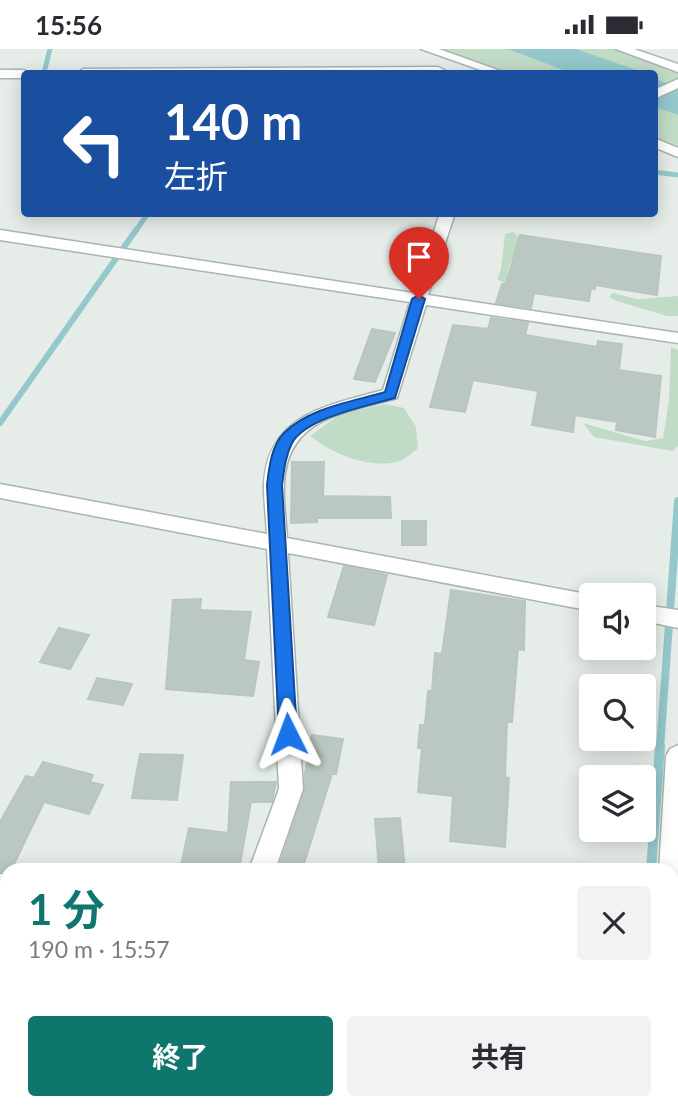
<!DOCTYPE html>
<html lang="ja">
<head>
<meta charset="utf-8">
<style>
	:root { --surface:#fff; --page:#f2f2f3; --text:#2b2b33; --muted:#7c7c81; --accent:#0f766e }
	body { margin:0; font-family:Lato,"Noto Sans JP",sans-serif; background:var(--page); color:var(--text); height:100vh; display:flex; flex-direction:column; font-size:26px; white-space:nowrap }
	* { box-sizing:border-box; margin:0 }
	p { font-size:23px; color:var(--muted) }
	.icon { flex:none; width:38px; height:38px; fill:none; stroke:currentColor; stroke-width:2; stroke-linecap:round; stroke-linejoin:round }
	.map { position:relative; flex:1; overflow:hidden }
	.sheet { position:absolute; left:0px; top:814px; width:679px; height:247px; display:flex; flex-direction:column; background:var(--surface); border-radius:21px 21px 0 0; box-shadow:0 4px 18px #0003 }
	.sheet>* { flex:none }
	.top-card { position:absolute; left:21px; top:21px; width:637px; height:147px; border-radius:7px; box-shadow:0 4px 18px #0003; background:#1a4fa0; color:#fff; overflow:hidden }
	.fabs { position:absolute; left:579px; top:534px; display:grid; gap:14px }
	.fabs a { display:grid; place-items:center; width:77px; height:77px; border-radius:7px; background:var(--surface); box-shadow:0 4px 18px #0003; font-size:35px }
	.pin { position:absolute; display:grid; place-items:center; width:60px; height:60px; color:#fff; margin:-72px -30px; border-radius:50% 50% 50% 0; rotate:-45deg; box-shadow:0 0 7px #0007 }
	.pin .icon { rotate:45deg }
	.me { position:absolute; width:77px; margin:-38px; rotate:357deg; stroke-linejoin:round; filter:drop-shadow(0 0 5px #0008) }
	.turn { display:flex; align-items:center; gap:24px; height:147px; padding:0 28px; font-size:32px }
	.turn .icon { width:91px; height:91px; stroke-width:2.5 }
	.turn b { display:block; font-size:49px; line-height:60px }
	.round { display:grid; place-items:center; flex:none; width:74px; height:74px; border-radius:7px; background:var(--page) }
	.overview { display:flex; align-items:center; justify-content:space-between; height:119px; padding:0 28px }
	h1 { font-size:42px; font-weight:700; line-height:52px; color:var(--accent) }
	.button { display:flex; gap:14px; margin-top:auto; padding:14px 28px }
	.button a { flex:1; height:80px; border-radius:7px; background:var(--accent); color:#fff; font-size:28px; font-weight:700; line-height:80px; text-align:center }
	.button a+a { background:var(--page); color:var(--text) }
	.status { display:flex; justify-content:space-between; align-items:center; height:49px; padding:0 35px; background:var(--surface); direction:ltr }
	.status svg { height:19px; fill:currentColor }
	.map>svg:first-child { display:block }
	.green { fill:#c1dcc6 }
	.water { fill:#94c8cb }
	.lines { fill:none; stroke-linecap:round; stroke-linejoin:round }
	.stream-far3 { stroke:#94c8cb; stroke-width:5 }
	.stream-far2 { stroke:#94c8cb; stroke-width:6 }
	.stream-far1 { stroke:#94c8cb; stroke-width:8 }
	.stream { stroke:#94c8cb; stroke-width:10 }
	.building { fill:#bbc8c2; stroke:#b9c6bf; stroke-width:2 }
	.minor-casing { stroke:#a9b5af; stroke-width:3 }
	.minor { fill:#fff; fill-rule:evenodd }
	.route { fill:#1a73e8; stroke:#114b97; stroke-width:2 }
</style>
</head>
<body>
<div class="status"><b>15:56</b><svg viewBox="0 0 49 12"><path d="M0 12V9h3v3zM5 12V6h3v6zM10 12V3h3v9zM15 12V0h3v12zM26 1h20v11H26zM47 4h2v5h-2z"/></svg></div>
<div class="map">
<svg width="678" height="1059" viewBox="0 0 678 1059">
	<rect width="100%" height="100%" fill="#e6ede9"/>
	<path class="green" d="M435 0H616L678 24V109L655 99 654 24H490Z
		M513 183 519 188C518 203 508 212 508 228L531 234 506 235 497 230 501 220 505 185Z
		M613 244 637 250 678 247V267H667L617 252 609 248Z
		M671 298 678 301V397L672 402 594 388 583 374 645 392 663 389 669 350Z
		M385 355 404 359 416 378 418 399C413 403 406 410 400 412 370 421 333 405 310 387L340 365Z"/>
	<path class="water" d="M508 0H576L645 24H571Z
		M654 29 678 39V66L655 58Z"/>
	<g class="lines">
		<path class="stream-far3" d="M44 24 50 0
			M654 123 678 126
			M135 183 148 164"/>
		<path class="stream-far2" d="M0 374 136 181"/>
		<path class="stream-far1" d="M660 699 678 452"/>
		<path class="stream" d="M651 821 660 697
			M637 1054V1059"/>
	</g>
	<path class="building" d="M520 186 661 207 657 246 595 236V240L591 239 589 252 534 244 531 259 496 254 502 235H506Z
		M491 269 528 274 525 286 597 298 598 292 622 295 619 321 661 327 655 388 616 381 617 373 575 366 573 383 532 376 538 342 473 331 465 363 430 358 453 276 488 280Z
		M372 280 395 284 375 333 354 330Z
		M292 413H324L323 447 390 448 391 469H317V473L291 474Z
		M402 472H426V496H402Z
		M344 517 387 526 374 576 328 568Z
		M451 541 525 552 524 601 518 600 512 673H507L505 728 509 729 505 798 450 792 453 747 418 743 422 699H418L420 676H425L428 642H432L435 604 442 605Z
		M201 550 200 561 251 563 244 611 259 613 253 647 166 640 173 551Z
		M59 579 89 586 70 620 40 613Z
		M97 629 132 635 123 656 88 650Z
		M312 686 343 690 336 725H332L302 821H278L305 741V724Z
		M140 705 183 706 177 751 132 749Z
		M43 713 93 726 90 733 103 736 89 765 44 753 11 821 0 823V773L26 727 34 729Z
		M231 733H276L272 753H251L239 821H180L189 779 228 784Z
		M400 769 405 821H379L375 770Z"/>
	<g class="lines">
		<g class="minor-casing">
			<path id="minor" d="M421 0H439L506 24H489Z
				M616 0H634L678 15V23Z
				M438 18 450 24H77L83 20Z
				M0 21H24L30 24H24V29H0Z
				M678 30V39L654 50V41Z
				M654 89 678 99V108L654 98Z
				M440 164H455L428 246 678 284V294L426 256 397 349C345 364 287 368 284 435 283 452 286 471 287 489L592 546V562L288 504 303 740 275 821H249L279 740 267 500 0 449V435L267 485C266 469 264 452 264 436 267 365 327 357 383 341L410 253 0 191V181L413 244Z
				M644 556 678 561V579L644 572Z
				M678 696V839L672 841V821H659L666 707 670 700Z
				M0 825 7 826V852L0 851Z
				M672 1001 678 1003V1033L672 1031Z
				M672 1044 676 1059H646V1054H672Z
				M182 1054H212L211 1059H181Z"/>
		</g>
		<use href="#minor" class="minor"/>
	</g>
	<path class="route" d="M419 246 425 250 395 349C368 357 307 368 292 394 285 408 284 422 282 436L297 685 295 691 288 693 282 691 279 685 267 436C269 420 271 397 284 384 309 359 351 353 385 343L412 250Z"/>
</svg>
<div class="fabs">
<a><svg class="icon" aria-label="sound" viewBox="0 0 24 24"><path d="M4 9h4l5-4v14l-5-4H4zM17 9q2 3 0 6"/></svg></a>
<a><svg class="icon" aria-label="search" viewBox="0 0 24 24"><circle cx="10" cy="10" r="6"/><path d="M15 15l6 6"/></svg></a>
<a><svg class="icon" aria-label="layers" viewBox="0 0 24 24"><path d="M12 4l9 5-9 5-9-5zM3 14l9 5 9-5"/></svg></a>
</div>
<div class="pin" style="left:419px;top:250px;background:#d93025"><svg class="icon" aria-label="arrive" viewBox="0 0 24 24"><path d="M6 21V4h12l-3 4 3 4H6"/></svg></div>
<svg class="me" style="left:288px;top:685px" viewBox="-20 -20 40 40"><path d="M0-17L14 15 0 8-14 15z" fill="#1a73e8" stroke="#fff" stroke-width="4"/></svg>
<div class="top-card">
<div class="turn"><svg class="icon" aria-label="left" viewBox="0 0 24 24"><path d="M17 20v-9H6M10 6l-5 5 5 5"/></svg><div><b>140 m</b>左折</div></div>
</div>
<section class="sheet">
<div class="overview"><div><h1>1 分</h1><p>190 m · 15:57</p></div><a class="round"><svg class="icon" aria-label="close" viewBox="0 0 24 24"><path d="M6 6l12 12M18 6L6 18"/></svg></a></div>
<div class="button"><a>終了</a><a>共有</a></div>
</section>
</div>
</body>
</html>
